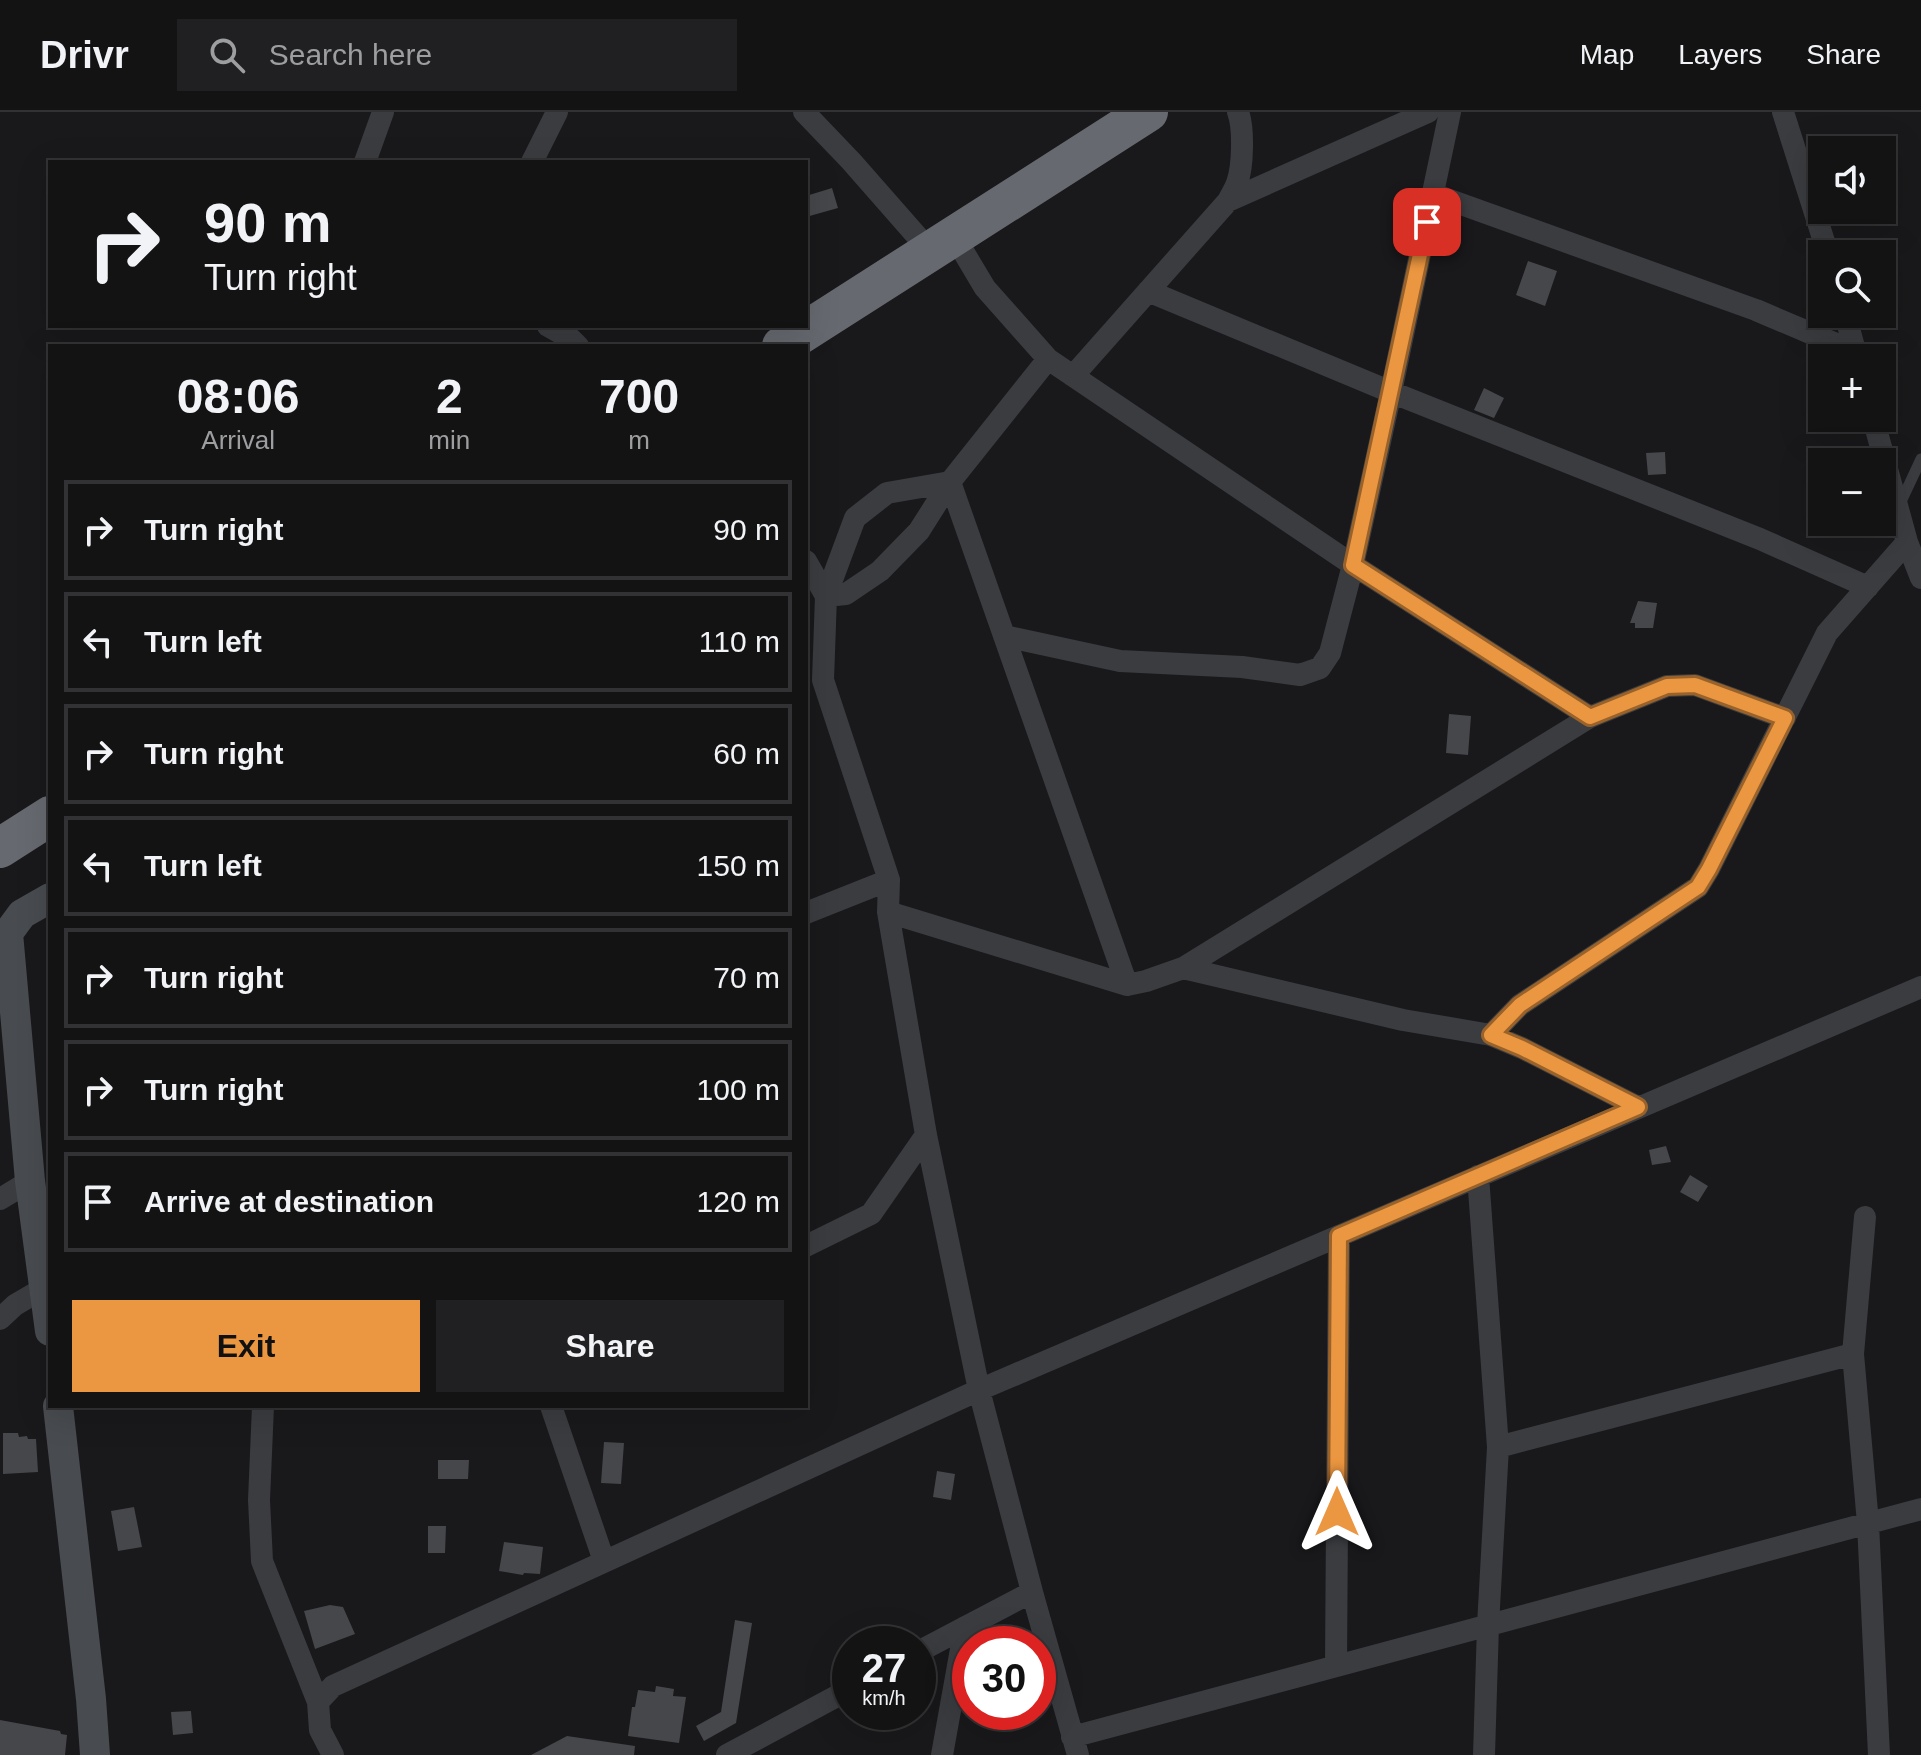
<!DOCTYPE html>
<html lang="en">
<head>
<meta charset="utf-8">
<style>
	:root { --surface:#131314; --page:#202022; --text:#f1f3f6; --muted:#9d9ea0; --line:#323234; --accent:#eb9640 }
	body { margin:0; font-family:Helvetica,sans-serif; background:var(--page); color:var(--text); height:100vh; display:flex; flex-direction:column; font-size:30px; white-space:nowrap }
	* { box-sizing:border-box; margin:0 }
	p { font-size:26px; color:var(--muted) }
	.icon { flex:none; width:44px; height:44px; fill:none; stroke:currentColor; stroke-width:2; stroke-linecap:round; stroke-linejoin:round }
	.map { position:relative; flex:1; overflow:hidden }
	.side { position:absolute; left:48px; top:232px; width:760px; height:1064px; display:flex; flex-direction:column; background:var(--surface); border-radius:0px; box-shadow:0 8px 32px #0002,0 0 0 2px var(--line) }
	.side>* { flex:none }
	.banner { position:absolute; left:48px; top:48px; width:760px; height:168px; border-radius:0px; box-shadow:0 8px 32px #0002,0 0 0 2px var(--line); background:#131314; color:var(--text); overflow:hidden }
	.buttons { position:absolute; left:1808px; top:24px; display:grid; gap:16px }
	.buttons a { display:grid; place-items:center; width:88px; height:88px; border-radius:0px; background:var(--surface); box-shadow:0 8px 32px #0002,0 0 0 2px var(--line); font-size:40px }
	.speed { position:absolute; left:832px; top:1514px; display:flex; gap:16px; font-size:40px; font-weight:700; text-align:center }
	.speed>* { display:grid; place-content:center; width:104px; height:104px; border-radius:50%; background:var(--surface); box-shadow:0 8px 32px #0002,0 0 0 2px var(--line); line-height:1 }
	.speed small { font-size:20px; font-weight:400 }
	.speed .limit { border:12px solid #d22; background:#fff; color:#111 }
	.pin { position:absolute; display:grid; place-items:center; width:68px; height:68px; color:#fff; margin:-34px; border-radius:16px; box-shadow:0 4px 12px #0006 }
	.me { position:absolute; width:88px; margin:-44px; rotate:0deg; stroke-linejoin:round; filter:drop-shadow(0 0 6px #0008) }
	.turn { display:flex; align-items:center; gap:28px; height:168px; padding:0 24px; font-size:36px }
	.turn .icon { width:104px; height:104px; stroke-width:2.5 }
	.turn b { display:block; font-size:56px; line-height:68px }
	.eta { display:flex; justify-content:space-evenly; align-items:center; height:136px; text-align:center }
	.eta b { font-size:48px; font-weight:700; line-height:56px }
	.primary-button { display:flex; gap:16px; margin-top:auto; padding:16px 24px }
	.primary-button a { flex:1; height:92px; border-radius:0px; background:var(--accent); color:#111; font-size:32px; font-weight:700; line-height:92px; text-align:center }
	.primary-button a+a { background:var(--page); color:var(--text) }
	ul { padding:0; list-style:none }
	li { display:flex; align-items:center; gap:24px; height:100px; margin:0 16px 12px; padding:0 8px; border:4px solid var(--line); border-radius:0px }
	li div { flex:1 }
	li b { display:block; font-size:30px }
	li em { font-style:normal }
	header { display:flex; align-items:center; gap:48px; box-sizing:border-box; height:112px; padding:0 40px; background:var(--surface); border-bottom:2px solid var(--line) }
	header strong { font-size:38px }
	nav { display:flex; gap:44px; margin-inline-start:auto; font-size:28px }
	.search { width:560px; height:72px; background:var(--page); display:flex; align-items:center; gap:20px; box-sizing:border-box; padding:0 28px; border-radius:0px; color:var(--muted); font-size:30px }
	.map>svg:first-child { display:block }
	.building { fill:#45474b }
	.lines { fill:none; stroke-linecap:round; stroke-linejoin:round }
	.lane { stroke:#3a3c40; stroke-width:11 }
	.street { stroke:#3a3c40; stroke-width:22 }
	.secondary { stroke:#484b4f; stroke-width:30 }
	.highway { stroke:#666a70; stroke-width:40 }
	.route-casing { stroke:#99622a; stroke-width:20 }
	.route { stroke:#eb9640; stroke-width:14 }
</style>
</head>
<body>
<header>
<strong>Drivr</strong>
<div class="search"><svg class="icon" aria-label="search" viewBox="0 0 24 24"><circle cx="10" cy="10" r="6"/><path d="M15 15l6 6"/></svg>Search here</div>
<nav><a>Map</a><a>Layers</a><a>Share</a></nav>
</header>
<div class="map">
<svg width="1921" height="1643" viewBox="0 0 1921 1643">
	<rect width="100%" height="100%" fill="#19191b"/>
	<path class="building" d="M832 76 838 96 806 105V84Z
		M1528 149 1557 159 1545 194 1516 183Z
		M1484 276 1504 286 1494 306 1474 298Z
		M1665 340 1666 362 1648 363 1646 341Z
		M1638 489 1657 491 1653 516H1635V511H1630Z
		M1449 602 1471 604 1468 643 1446 641Z
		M1666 1034 1671 1050 1652 1053 1649 1038Z
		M1690 1063 1708 1074 1698 1090 1680 1080Z
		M3 1321H18L19 1325 27 1324 28 1327H36L38 1360 3 1362Z
		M604 1330 624 1331 621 1372 601 1371Z
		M438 1348H469L468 1367H438Z
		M937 1359 955 1362 951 1388 933 1385Z
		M134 1395 142 1435 118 1439 111 1399Z
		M428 1414H446L445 1441H428Z
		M504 1430 543 1435 540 1462 524 1461 523 1463 499 1459Z
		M330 1493 343 1495 355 1522 315 1537 304 1499Z
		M735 1508 752 1511 736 1611 704 1629 696 1614 721 1600Z
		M656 1574 674 1577 673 1584 686 1585 679 1631 628 1624 632 1595H635L638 1578 655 1580Z
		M191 1599 193 1621 173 1623 171 1600Z
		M0 1608 60 1619 61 1622 67 1623 65 1643H0Z
		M567 1624 635 1634 634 1643H531Z"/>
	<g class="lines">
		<path class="lane" d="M1899 394 1921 347"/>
		<path class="street" d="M804 0 851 49 930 139
			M1783 0 1828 142
			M365 50 383 0
			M532 50 557 0
			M1433 82 1756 198 1855 240
			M1228 89 1428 0
			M954 124 985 176 1048 247 1353 453 1590 605
			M1148 179 1391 280 1760 427 1868 475
			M1845 202 1857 246
			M548 214 571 227 578 234
			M1048 247 950 370 1127 873
			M1073 264 1228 89C1231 83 1235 77 1237 71 1243 55 1244 16 1238 0
			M1873 306 1907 430 1921 466
			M950 370 887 381 855 406 826 484 823 568 889 768 888 800 926 1023 979 1278 1032 1480 1078 1643
			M806 449 826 484 846 482 880 459 919 419 950 370
			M1004 524 1120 549 1242 555 1300 563 1320 556 1330 541 1353 453 1391 280 1450 0
			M888 800 1127 873 1146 869 1183 856 1590 605 1667 574 1695 573 1785 606
			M806 801 889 768
			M1183 856 1403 908 1491 923 1522 936 1638 995
			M1491 923 1520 893 1698 775 1709 757 1827 521 1907 430
			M1478 1064 1498 1335 1488 1513 1484 1643
			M0 1087 30 1069
			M1865 1105 1853 1242 1868 1411 1879 1643
			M806 1134 871 1102 926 1023
			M0 1207 15 1193 44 1176
			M263 1294 259 1388 262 1449 318 1590
			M551 1294 604 1449
			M1498 1335 1853 1242
			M918 1540 1032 1480
			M1336 1554 1339 1124
			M1072 1625 1921 1397
			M333 1643 320 1618 318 1590 333 1574 979 1278 1921 875
			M727 1643 850 1577
			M942 1643 965 1515"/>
		<path class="secondary" d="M50 786 22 802 8 821 30 1069 50 1219
			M58 1294 91 1587 95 1643"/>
		<path class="highway" d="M782 234 1148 0
			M0 736 50 704"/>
	</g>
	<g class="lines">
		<g class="route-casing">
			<path id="route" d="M1337 1400 1339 1124 1638 995 1522 936 1491 923 1520 893 1698 775 1709 757 1785 606 1695 573 1667 574 1590 605 1353 453 1427 110"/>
		</g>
		<use href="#route" class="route"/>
	</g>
</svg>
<div class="buttons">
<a><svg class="icon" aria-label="sound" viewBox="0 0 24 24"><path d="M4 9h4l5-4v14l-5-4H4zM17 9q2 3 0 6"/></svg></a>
<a><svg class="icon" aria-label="search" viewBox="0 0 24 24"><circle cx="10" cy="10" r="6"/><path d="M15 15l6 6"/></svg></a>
<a>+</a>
<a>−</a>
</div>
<div class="speed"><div>27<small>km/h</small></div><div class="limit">30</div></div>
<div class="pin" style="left:1427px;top:110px;background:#d93025"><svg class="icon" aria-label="arrive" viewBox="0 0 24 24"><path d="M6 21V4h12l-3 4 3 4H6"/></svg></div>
<svg class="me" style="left:1337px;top:1400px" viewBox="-20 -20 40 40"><path d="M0-17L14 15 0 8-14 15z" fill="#eb9640" stroke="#fff" stroke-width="4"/></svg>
<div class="banner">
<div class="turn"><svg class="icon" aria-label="right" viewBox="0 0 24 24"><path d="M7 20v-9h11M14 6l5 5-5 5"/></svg><div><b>90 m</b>Turn right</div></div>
</div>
<section class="side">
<div class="eta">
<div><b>08:06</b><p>Arrival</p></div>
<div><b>2</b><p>min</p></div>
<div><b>700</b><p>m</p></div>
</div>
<ul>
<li><svg class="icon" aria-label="right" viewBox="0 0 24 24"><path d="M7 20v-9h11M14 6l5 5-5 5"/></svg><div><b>Turn right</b></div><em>90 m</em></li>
<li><svg class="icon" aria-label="left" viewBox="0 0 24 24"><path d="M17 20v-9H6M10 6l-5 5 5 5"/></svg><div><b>Turn left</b></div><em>110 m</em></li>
<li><svg class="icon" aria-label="right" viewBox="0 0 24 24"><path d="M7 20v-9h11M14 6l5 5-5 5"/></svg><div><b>Turn right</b></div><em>60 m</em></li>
<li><svg class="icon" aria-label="left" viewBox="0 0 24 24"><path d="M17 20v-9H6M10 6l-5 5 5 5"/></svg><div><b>Turn left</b></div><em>150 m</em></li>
<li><svg class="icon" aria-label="right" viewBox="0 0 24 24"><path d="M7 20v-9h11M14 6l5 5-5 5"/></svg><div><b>Turn right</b></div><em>70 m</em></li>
<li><svg class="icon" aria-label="right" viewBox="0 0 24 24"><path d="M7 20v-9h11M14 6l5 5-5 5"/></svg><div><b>Turn right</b></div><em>100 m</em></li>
<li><svg class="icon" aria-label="arrive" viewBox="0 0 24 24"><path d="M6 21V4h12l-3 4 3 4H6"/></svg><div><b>Arrive at destination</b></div><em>120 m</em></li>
</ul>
<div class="primary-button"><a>Exit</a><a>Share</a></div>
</section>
</div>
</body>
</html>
